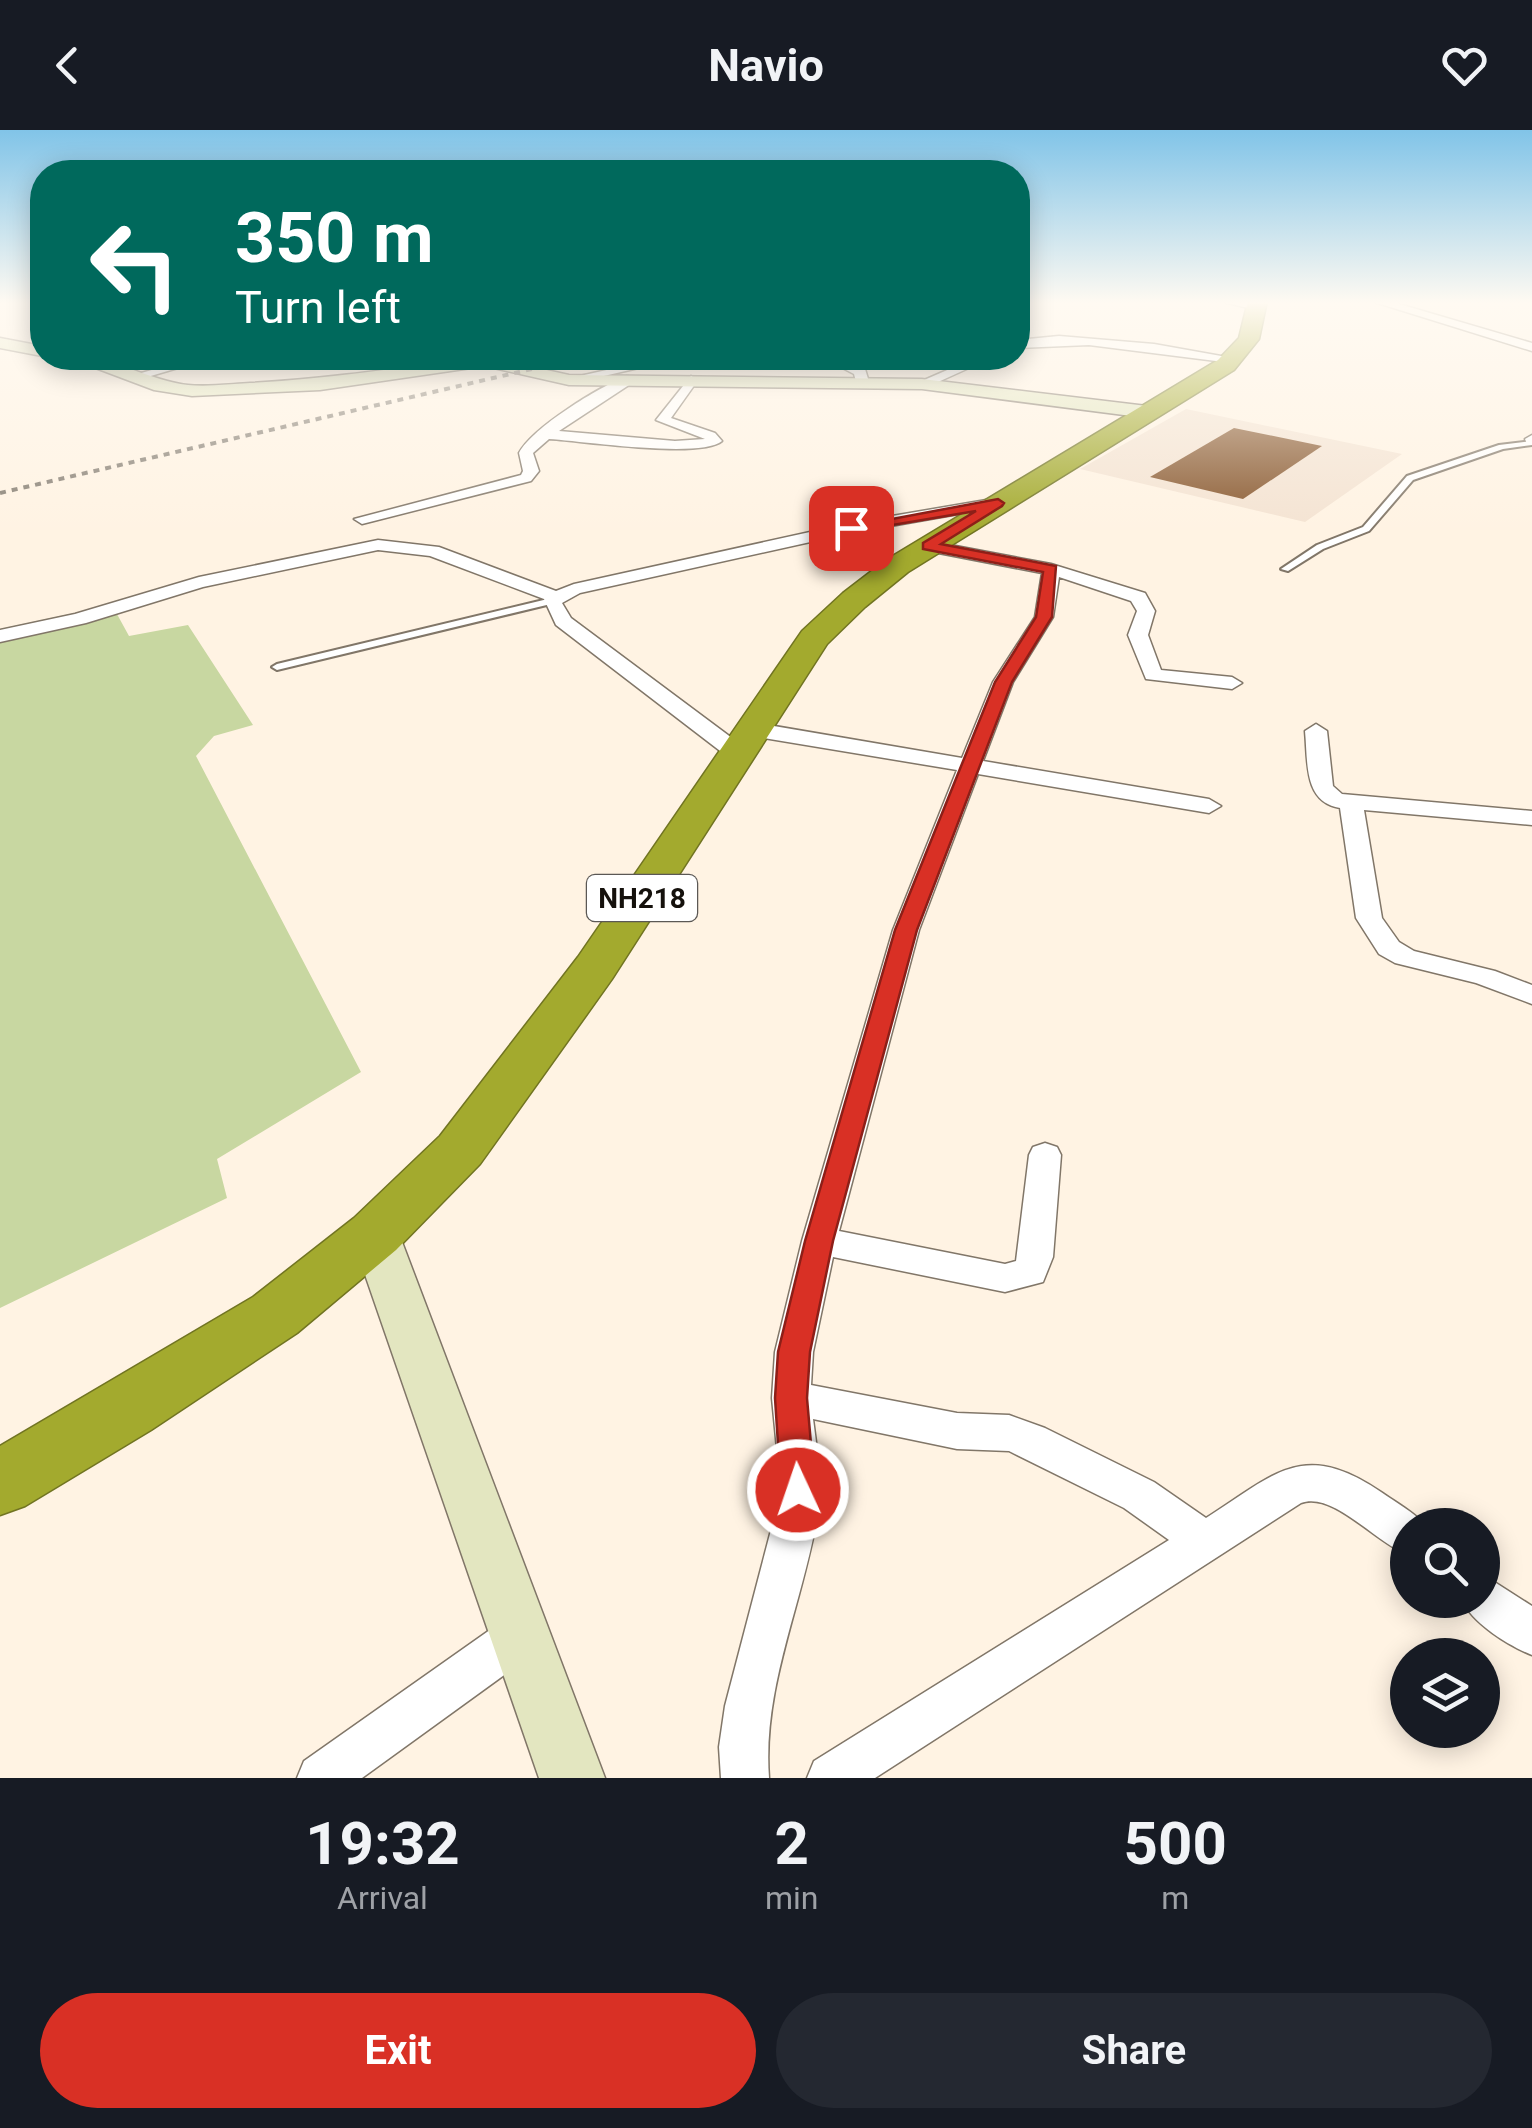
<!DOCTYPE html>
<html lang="en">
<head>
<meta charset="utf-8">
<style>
	:root { --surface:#171b24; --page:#242831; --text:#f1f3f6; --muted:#9ea1a6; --accent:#d93025 }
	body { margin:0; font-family:Roboto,sans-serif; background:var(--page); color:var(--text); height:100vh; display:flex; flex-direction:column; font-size:38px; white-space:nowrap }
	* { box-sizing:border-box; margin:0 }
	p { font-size:32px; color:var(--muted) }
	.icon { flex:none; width:55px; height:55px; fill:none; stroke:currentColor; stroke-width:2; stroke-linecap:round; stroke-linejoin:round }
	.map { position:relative; height:1648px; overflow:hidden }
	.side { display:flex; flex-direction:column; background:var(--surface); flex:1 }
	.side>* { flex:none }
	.banner { position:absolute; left:30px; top:30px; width:1000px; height:210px; border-radius:40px; box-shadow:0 5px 25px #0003; background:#00695c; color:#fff; overflow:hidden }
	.buttons { position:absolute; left:1390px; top:1378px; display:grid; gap:20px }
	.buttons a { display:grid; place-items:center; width:110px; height:110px; border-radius:50%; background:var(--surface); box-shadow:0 5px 25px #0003; font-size:50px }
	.pin { position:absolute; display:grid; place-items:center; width:85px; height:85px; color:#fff; margin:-42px; border-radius:20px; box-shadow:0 5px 15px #0006 }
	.me { position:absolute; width:110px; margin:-55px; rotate:357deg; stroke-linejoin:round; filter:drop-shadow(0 0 8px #0008) }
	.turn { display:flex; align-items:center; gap:35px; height:210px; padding:0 40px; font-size:45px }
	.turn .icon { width:130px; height:130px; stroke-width:2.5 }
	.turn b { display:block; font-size:70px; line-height:85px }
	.eta { display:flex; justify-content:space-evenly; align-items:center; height:170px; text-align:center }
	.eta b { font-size:60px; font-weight:700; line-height:70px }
	.cta { display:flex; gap:20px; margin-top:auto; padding:20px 40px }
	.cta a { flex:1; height:115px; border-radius:60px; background:var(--accent); color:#fff; font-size:40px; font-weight:700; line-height:115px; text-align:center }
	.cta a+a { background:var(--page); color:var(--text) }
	header { display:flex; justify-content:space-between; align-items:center; height:130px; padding:0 40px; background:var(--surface); font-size:45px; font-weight:700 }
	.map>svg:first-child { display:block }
	.medical { fill:#f4e3d2 }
	.green { fill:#c8d7a1 }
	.building { fill:#895930 }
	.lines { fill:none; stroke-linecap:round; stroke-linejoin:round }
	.lane-casing { stroke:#817668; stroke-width:4 }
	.street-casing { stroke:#817668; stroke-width:3 }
	.secondary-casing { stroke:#817668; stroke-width:3 }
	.highway-casing { stroke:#717422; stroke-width:3 }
	.lane { fill:#fff; fill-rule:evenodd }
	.street { fill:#fff; fill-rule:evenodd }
	.secondary { fill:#e3e6c0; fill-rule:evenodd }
	.highway { fill:#a3aa2e; fill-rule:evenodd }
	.rail { stroke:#877f74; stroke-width:4; stroke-dasharray:6 6; stroke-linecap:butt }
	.route { fill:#d93025; stroke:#8d1f18; stroke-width:2.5 }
	.labels { text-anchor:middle; stroke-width:9; stroke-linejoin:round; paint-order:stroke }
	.shield { fill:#fff; stroke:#5b5855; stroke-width:2.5 }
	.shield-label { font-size:28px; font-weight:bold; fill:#15110c }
</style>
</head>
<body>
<header><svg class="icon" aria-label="back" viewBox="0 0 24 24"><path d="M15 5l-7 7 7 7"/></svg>Navio<svg class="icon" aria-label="heart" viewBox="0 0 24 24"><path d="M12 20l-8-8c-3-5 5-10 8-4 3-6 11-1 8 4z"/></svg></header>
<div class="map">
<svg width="1532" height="1648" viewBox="0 0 1532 1648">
	<rect width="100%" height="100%" fill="#fff3e3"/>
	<path class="medical" d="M1186 279 1402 324 1305 392 1080 339Z"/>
	<path class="green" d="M112 475 129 506 188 495 253 595 214 606 196 626 361 942 217 1029 227 1068 0 1178V499Z"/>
	<path class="building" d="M1234 298 1322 316 1243 369 1150 347Z"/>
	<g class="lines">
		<g class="lane-casing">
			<path id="lane" d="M1532 311V315L1503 319 1413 350 1369 401 1323 419 1288 441 1281 439 1317 415 1363 397 1407 346 1499 315Z
				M552 468 557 471 555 473 277 540 272 537 277 534Z"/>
		</g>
		<g class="street-casing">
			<path id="street" d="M1219 171H1244L1263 177 1257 180Z
				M1371 171H1389L1532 213V221Z
				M1059 206 1154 214 1238 229 1232 233 1089 215 1018 218V210Z
				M193 228H212L137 250 131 246Z
				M523 228H554L502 238 496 234Z
				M660 228H682L569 254 562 250Z
				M823 228H838L865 239 869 252 857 255 854 244Z
				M975 228H991L927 257 915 254Z
				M691 246 698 250 671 288 715 303 722 311C701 329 582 311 549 309L533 323 539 341 531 351 362 394 354 389 521 345 523 341 519 323C533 297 599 257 627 246L632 247V253L559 301 675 311 705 309 656 290Z
				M1532 305V315L1527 314 1525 309Z
				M998 368 1006 373 1004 376 851 403 580 463 562 473 571 488 744 617 747 622 736 629 728 627 556 495 544 469 430 426 378 420 203 457 86 493 0 512V500L75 484 199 447 378 410 439 417 556 461 574 454 851 393Z
				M929 411 1051 434 1145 463 1155 481 1148 505 1161 540 1232 547 1242 553 1232 559 1146 549 1128 505 1137 481 1131 471 1059 447 1053 487 1013 552 983 631 1209 669 1221 676 1209 683 978 644 919 800 839 1101 1005 1134 1016 1131 1029 1025 1033 1017 1045 1013 1057 1017 1061 1025 1053 1127 1043 1152 1005 1162 833 1127 813 1222 811 1255 957 1283 1009 1285 1045 1298 1154 1352 1206 1388C1275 1344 1303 1309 1381 1362 1395 1372 1414 1382 1425 1395H1408V1425C1376 1413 1333 1361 1301 1373L875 1648H807L814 1631 1169 1410 1124 1378 1009 1321 957 1319 813 1289C817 1320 822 1351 818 1382 804 1471 762 1556 769 1648H721L719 1617 725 1576 776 1381 779 1339 772 1268 775 1222 802 1111 893 800 957 640 751 606 740 599 751 592 962 628 993 552 1035 487 1042 443 923 420 920 416Z
				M1316 594 1327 601 1333 656 1342 664 1532 681V695L1364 680 1382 788 1399 812 1414 821 1495 841 1532 855V874L1476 853 1395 833 1379 824 1356 788 1340 678C1303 672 1308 631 1305 601Z
				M1482 1444 1532 1476V1525C1509 1516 1472 1493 1462 1470H1482Z
				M520 1484 536 1490 542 1506 536 1522 362 1648H297L304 1631 504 1490Z"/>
		</g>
		<g class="secondary-casing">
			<path id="secondary" d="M0 208 42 216V226L0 218Z
				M69 228C112 225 146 250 188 255 208 257 230 254 250 253 325 249 399 238 474 228H492L569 245 922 249 1147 276 1156 282 1147 288 922 259 569 255 485 236 320 260 192 266 154 260Z
				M375 1086 392 1091 399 1104 605 1648H539L351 1104 358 1091Z"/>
		</g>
		<g class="highway-casing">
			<path id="highway" d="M1248 171H1267L1259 209 1234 240 908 442 865 477 827 514 612 849 480 1034 396 1120 297 1203 151 1300 25 1376 0 1385V1316L253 1167 354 1088 440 1006 578 827 802 501 843 463 886 430 1218 230 1239 208Z"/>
		</g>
		<use href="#lane" class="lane"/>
		<use href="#street" class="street"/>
		<use href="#secondary" class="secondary"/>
		<use href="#highway" class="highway"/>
		<path class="rail" d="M0 363 579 228"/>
	</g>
	<linearGradient id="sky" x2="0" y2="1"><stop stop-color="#81c4e8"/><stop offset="0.43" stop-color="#fffaf2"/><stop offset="1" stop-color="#fffaf2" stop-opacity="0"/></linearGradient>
	<rect width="1532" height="402" fill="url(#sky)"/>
	<path class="route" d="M998 369 1004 373 1002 376 941 414 1056 436 1052 487 1012 552 917 800 833 1111 810 1222 807 1268 815 1360 810 1371 798 1376 786 1371 781 1360 775 1268 778 1222 805 1111 895 800 995 552 1036 487 1043 442 923 419V413L976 381 851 402 844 398Z"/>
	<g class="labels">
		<rect class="shield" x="587" y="745" width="110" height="46" rx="8"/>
		<g class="shield-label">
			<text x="642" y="778">NH218</text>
		</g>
	</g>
</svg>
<div class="buttons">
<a><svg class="icon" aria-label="search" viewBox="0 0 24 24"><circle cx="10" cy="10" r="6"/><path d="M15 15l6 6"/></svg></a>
<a><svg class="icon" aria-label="layers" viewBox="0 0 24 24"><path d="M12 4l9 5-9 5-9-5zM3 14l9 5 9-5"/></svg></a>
</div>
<div class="pin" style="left:851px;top:398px;background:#d93025"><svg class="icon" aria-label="arrive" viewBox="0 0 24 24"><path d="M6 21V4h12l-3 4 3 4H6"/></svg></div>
<svg class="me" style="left:798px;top:1360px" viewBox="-20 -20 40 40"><circle r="17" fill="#d93025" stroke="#fff" stroke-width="3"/><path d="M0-11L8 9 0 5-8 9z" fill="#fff"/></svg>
<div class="banner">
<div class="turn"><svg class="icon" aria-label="left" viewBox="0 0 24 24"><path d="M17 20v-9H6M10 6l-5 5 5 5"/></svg><div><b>350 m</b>Turn left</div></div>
</div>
</div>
<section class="side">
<div class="eta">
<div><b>19:32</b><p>Arrival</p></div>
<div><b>2</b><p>min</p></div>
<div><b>500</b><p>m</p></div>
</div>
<div class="cta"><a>Exit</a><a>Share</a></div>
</section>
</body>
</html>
